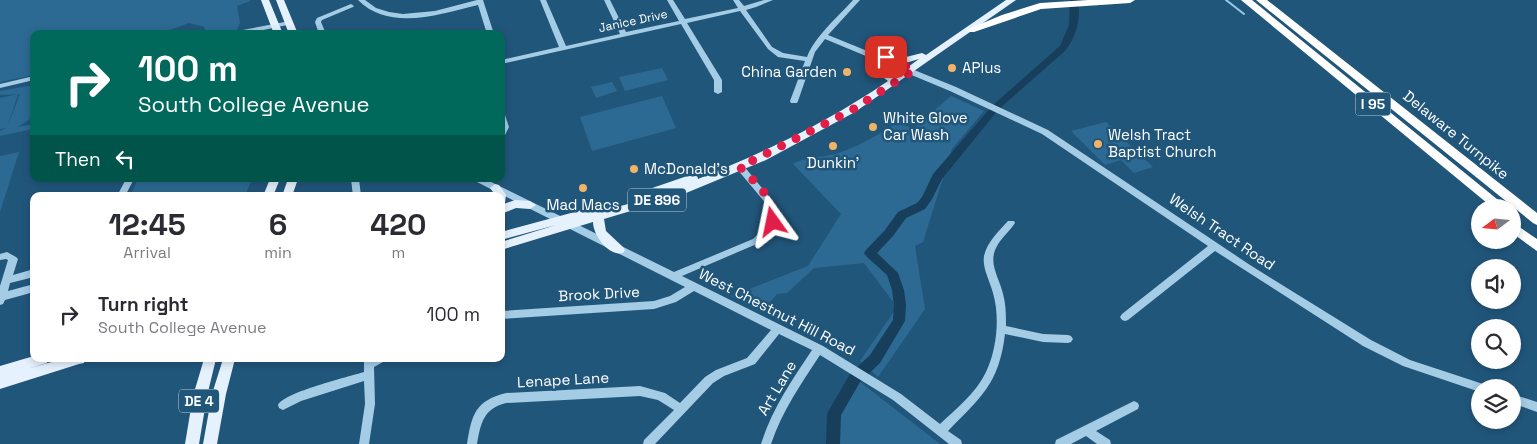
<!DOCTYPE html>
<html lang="en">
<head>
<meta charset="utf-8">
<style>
	:root { --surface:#fff; --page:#f2f2f3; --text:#2b2b33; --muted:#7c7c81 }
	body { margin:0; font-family:"Space Grotesk",sans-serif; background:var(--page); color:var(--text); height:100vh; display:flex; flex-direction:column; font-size:19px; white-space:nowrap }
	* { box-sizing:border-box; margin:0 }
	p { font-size:16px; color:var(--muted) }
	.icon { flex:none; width:28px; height:28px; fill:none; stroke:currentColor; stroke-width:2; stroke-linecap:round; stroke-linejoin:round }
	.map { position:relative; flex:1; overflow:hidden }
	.drawer { position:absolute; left:30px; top:192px; width:475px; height:170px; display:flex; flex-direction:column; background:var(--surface); border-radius:10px; box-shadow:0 2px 8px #0003 }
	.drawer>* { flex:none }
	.guide { position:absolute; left:30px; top:30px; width:475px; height:152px; border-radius:10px; box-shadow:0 2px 8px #0003; background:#00695c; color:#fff; overflow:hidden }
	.needle { width:32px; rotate:254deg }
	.controls { position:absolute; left:1471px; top:199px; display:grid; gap:10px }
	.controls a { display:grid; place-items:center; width:50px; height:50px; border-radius:50%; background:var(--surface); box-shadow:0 2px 8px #0003; font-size:25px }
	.pin { position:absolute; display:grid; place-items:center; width:42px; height:42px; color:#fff; margin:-21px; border-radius:10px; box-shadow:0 2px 8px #0006 }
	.me { position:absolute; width:55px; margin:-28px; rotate:348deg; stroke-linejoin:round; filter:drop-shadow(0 0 4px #0008) }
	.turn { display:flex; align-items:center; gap:18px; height:105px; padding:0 25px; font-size:22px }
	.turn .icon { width:65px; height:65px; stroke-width:2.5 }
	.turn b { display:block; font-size:35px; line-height:42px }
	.then { display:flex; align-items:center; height:48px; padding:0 25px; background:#0003; gap:10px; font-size:19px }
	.eta { display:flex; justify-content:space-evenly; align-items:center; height:85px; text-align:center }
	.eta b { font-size:30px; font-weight:700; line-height:35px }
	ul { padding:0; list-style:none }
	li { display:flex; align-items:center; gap:15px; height:75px; padding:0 25px }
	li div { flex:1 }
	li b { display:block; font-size:19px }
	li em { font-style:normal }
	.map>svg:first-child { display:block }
	.green { fill:#2c6a93 }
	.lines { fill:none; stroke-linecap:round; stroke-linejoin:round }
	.stream { stroke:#98c9e7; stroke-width:2 }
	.river { fill:#173e5b; fill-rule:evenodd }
	.minor { fill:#a4cce5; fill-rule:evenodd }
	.major { fill:#e5f2fd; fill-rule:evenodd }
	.highway { fill:#fff; fill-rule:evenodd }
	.route { stroke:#e11d48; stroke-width:9; stroke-dasharray:0 16.2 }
	.poi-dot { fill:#f1b366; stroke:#21567b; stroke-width:2 }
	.labels { text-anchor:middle; stroke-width:5; stroke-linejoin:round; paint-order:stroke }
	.far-street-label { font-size:12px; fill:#fff; stroke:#21567b }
	.shield { fill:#21567b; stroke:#bcccd7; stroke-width:1 }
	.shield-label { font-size:14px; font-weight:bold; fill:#fff }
	.poi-label { font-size:15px; fill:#fff; stroke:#21567b; text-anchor:start }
	.street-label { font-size:15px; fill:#fff; stroke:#21567b }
</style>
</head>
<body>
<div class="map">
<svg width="1537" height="444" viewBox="0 0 1537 444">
	<rect width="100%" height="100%" fill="#21567b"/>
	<path class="green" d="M0 0H250V1L237 6 240 23 237 30 227 34H204L205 30 204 27 189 23 159 34H34V75L0 82Z
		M662 68 668 80 625 91 619 77Z
		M612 82 617 91 596 98 591 87Z
		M34 85V89L30 90 34 91V116L18 127 34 124 33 129 0 136V131L6 128 0 129V98L18 94 7 128 20 94 0 95V91Z
		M662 96 676 128 592 151 580 117Z
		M951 96 984 111 952 149 923 242 915 246 925 309 878 377 860 361 897 307 864 263 814 268 787 293 777 294 762 312 731 296 808 266 841 214 793 164C806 156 821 158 835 154 858 147 878 135 898 122L913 129Z
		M1106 122 1153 167 1134 173 1121 160 1105 165 1071 131Z
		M19 152 0 212V156Z
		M138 179H252L245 196H130Z
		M855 378 940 444H833L834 414Z"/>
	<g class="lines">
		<path class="stream" d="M1226 0 1244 14"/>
		<path class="river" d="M1070 0H1078C1081 19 1077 34 1066 50L998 110 942 179 932 199 925 209 906 218 893 236 877 253 898 273 904 290 906 305 905 321 880 363 860 382 841 415 840 444H826L827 414 829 410 850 374 870 355 893 320 894 305 892 290 887 275 866 256 864 253 866 250 885 230 898 212 917 203 922 197 933 174 992 106 1060 46 1069 25Z"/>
		<path class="minor" d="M358 0H365L376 8 389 12 403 14 435 11 477 0H483L494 34H487L478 5C440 14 390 32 358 0Z
			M540 0H546L566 46 620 34 604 0H610L626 32 679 21 667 0H673L685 19 738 8 733 0H739L744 6 764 0H773L756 7 746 10 772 47 783 53 807 57C814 37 839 16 853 0H860L828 35 956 87 1048 130 1250 265 1371 340 1410 360 1486 385 1487 388H1480V392L1403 366 1363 346 1215 251 1128 320 1125 321 1122 320 1120 317 1122 314 1208 246 1042 134 950 91 825 39 815 52 798 101 797 103H791L790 101 805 61 778 57 768 49 740 11 687 23 722 80V92L718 94 714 92V80L681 24 501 64V60L559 47Z
			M351 4 354 6 353 7 322 20 321 22 326 34H319L315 22 317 18Z
			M290 21 293 23 292 24 244 34H229L232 32Z
			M34 76V80L0 88V84Z
			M501 113 505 115 509 127 504 137 501 138Z
			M740 164 743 165 776 205 778 216 774 228 759 243 682 276 823 346 901 394 940 424C956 409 976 393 986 372 997 349 1000 317 993 293 990 281 982 268 984 256 987 242 999 231 1008 221H1014L1015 223C1009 232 1000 239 996 248 988 264 1000 279 1003 294 1006 305 1006 315 1006 326L1043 334 1068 335 1071 336 1073 339 1071 342 1068 343 1043 342 1005 334C999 384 981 397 948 431L961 440 962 444H949L893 400 820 355C801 384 782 411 771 444H761C772 409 792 380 812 350L779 334 755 364 724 376 713 383 655 444H643L644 440 674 410 658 400 640 396 506 403C483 409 481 423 477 444H467C472 414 475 401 506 393L640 386 665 393 680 403 705 377 716 370 747 358 771 330 694 291 676 302 654 309 501 319V311L654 301 670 296 685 287 475 181 474 179H485L674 272 753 239 766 226 770 216 768 206 737 169 736 167 737 165Z
			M126 179H134L125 196H117Z
			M351 179H359L361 196H353Z
			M7 252 16 257 18 259 13 275 34 269V277L10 283 8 291 34 284V292L5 300 3 304 0 305V286L8 260 6 259 0 260V254Z
			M364 359H384L383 362 374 367 375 404 369 444H359L365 404 364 381 301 401 283 410 279 408 278 405C285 392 348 377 364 372Z
			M1512 394 1537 402V412L1512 403Z
			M1134 401 1138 403 1139 406 1138 409 1096 431 1110 440 1111 444H1097L1086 436 1071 444H1055L1056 440Z"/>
		<path class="major" d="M261 0H269L283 34H274Z
			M276 0H284L298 34H289Z
			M1006 0H1016L855 112 766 160 674 198 604 219 606 231 623 247 625 250 623 253C609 257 593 235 593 222L501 250V242L556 225 501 240V232L608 203 612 204 613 208 632 203 628 199 629 196 693 174 697 175 698 179C765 152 828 122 888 81L884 78 885 70 875 59 886 54 902 58 922 53 926 55ZM919 59 894 77 895 69 886 60 902 64Z
			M270 179H280L273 196H263Z
			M288 179H298L292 196H282Z
			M495 184 499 185 506 195 505 203 501 204V196H496L490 188Z
			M515 200 530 201 536 205 530 209 516 208 501 214V205Z
			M34 356V359H48L47 363 27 369 62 359H85L84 363 79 364 0 389V366Z
			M204 359H216L207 396 199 444H185L193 396Z
			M223 359H235L226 394 217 444H203L212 394Z"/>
		<path class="highway" d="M1088 0H1135L1130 3 1041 9 974 32H968L966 30 1002 15 1040 3Z
			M1241 0H1252L1508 208H1493Z
			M1256 0H1267L1537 213V225L1533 223Z
			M1512 222 1537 239V251L1512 233Z"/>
	</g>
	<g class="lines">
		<path class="route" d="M773 222C777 199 754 182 740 167L852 110 914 70 886 57"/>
	</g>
	<g class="poi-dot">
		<circle cx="952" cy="68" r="5"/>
		<circle cx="847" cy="72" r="5"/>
		<circle cx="873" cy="127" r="5"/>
		<circle cx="1098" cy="144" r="5"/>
		<circle cx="833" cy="146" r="5"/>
		<circle cx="634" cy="169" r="5"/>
		<circle cx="583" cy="188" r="5"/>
	</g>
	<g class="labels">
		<g class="far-street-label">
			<text transform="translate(633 21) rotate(-12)" y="4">Janice Drive</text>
		</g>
		<g class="shield">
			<rect x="1355.5" y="92.5" width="35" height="23" rx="4"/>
			<rect x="628" y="188.5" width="58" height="23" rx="4"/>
			<rect x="179" y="389.5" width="40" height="23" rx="4"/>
		</g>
		<g class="shield-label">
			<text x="1373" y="109">I 95</text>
			<text x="657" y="205">DE 896</text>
			<text x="199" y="406">DE 4</text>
		</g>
		<g class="poi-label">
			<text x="962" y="73">APlus</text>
			<text x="837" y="77" text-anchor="end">China Garden</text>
			<text x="883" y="123">White Glove<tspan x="883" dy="17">Car Wash</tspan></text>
			<text x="1108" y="140">Welsh Tract<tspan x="1108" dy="17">Baptist Church</tspan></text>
			<text x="833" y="168" text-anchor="middle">Dunkin'</text>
			<text x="644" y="174">McDonald's</text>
			<text x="583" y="210" text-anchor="middle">Mad Macs</text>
		</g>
		<g class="street-label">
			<text transform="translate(1456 135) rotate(39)" y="5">Delaware Turnpike</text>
			<text transform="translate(1222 232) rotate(34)" y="5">Welsh Tract Road</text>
			<text transform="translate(599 294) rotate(-3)" y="5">Brook Drive</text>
			<text transform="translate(777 312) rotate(27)" y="5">West Chestnut Hill Road</text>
			<text transform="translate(563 380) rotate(-3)" y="5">Lenape Lane</text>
			<text transform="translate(777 388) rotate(-59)" y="5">Art Lane</text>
		</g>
	</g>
</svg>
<div class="controls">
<a><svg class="needle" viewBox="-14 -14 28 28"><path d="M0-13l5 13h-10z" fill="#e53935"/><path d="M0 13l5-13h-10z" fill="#7c7c81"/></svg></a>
<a><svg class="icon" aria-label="sound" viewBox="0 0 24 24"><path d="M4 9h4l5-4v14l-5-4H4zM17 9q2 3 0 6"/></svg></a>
<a><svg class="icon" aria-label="search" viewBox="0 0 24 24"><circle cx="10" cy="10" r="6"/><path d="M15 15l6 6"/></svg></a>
<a><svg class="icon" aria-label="layers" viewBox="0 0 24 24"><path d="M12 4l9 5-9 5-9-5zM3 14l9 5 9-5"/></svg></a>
</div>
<div class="pin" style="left:886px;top:57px;background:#d93025"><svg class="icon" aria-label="arrive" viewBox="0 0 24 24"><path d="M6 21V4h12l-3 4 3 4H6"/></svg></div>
<svg class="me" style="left:773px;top:222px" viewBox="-20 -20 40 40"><path d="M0-17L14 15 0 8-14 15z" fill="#e11d48" stroke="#fff" stroke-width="4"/></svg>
<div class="guide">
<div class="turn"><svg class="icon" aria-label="right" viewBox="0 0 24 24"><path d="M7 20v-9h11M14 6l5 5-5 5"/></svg><div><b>100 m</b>South College Avenue</div></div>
<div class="then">Then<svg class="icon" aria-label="left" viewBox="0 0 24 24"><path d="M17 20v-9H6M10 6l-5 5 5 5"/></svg></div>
</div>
<section class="drawer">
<div class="eta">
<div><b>12:45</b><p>Arrival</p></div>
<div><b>6</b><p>min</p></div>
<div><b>420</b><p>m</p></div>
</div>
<ul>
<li><svg class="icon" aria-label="right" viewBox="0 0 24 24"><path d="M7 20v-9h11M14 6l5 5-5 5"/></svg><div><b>Turn right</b><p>South College Avenue</p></div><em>100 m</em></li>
</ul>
</section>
</div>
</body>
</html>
